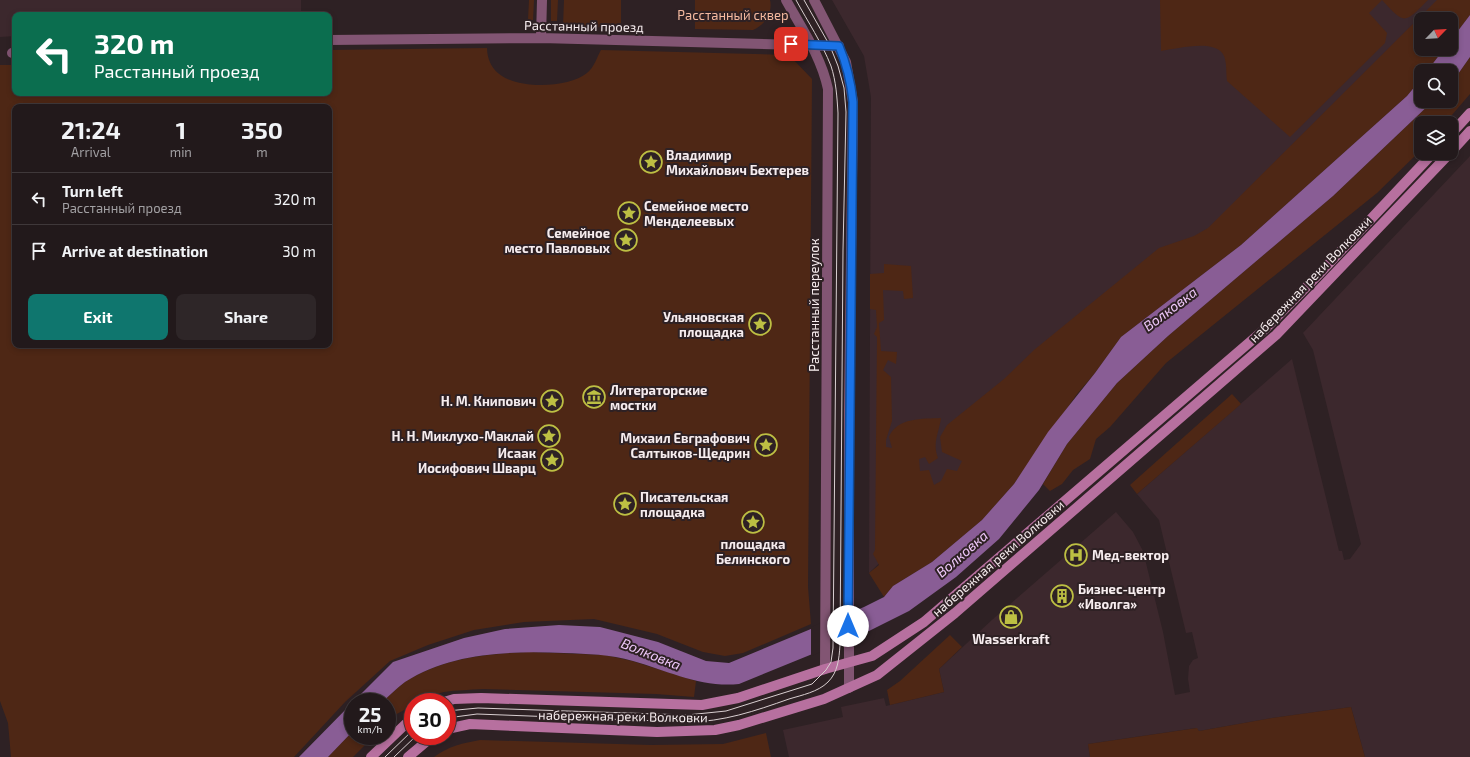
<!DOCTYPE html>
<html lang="en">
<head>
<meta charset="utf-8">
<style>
	:root { --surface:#22191b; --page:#2e2628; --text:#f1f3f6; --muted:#a2a0a3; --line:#3f383a; --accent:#0f766e }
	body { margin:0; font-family:"Exo 2",sans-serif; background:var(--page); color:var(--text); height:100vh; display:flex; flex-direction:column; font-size:15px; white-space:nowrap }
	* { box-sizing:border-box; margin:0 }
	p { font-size:13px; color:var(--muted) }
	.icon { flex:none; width:22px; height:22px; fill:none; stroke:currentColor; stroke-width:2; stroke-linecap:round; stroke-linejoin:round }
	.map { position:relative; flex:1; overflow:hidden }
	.side { position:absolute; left:12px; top:104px; width:320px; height:244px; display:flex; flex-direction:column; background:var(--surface); border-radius:8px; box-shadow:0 2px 6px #0003,0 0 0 1px var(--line) }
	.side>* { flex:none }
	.hud { position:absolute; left:12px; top:12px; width:320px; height:84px; border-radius:8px; box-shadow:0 2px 6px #0003,0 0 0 1px var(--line); background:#0b6e4f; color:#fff; overflow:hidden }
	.needle { width:26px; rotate:65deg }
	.controls { position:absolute; left:1414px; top:12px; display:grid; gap:8px }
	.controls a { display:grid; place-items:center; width:44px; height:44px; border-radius:8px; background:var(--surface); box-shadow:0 2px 6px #0003,0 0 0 1px var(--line); font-size:20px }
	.speed { position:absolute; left:344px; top:693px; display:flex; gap:8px; font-size:20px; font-weight:700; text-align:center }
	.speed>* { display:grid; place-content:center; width:52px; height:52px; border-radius:50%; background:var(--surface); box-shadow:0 2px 6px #0003,0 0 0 1px var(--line); line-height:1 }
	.speed small { font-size:10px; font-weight:400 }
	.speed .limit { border:6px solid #d22; background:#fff; color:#111 }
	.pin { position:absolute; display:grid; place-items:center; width:34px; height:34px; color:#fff; margin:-17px; border-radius:8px; box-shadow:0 2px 6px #0006 }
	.me { position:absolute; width:44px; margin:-22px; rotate:0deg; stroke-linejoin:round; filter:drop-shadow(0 0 3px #0008) }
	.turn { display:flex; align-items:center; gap:14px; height:84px; padding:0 16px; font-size:18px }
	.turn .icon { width:52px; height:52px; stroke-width:2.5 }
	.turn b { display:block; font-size:28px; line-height:34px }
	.eta { display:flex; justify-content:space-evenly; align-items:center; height:68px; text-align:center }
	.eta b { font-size:24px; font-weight:700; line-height:28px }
	.action { display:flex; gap:8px; margin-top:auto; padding:8px 16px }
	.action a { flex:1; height:46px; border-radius:8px; background:var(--accent); color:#fff; font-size:16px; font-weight:700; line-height:46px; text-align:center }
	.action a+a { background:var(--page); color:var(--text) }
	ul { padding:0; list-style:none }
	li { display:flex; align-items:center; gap:12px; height:52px; padding:0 16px; border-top:1px solid var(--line) }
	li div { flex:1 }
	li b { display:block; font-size:15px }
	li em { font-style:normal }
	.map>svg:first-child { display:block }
	.built { fill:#3c282d }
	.green { fill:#4e2715; fill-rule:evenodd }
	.water { fill:#895d95 }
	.pier { fill:#2e2124 }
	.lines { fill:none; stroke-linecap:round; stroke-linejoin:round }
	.street { stroke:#825573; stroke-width:10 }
	.secondary { stroke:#b7709f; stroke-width:10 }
	.tram { stroke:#d8ced0; stroke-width:1 }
	.route-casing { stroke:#114b97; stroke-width:10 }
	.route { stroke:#1a73e8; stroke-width:7 }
	.labels { text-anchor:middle; stroke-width:4; stroke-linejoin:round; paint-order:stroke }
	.park-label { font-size:13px; fill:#f5baa0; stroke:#2e2124 }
	.street-label { font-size:13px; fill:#f6ecee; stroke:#2e2124 }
	.poi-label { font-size:13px; font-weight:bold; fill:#f6ecee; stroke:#2e2124; text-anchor:start }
	.water-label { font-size:14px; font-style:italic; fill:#efc8fa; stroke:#2e2124 }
</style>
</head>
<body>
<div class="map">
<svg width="1470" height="757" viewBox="0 0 1470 757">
	<rect width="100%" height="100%" fill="#2e2124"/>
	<path class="built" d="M0 0H301V15H15V36L0 37Z
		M832 0H1462L1421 19V49L869 573 871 97 864 56Z
		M1470 156V757H1365L1351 707 1272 718 1199 731 1196 728 1088 744 1090 757H789L783 730 843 717 841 707 884 698 886 706 944 692 939 669 993 619 1116 512 1133 532 1143 551 1163 632 1175 695 1190 692 1188 679 1189 666 1193 660 1198 658 1192 632 1186 633 1159 520 1137 494 1292 359 1339 551H1342L1344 560 1350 559 1361 544 1313 350 1303 333Z"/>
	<path class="green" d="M529 0H534L533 20H528Z
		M551 0H558L557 21H551Z
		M564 0H621V28L563 26Z
		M695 0H770C773 12 765 25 753 30L695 29Z
		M1160 0H1428C1404 24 1405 25 1382 0L1369 13 1387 33 1385 43 1290 137 1227 81C1226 74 1227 63 1224 56 1216 38 1177 49 1161 51Z
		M1437 0H1470V15L1451 40V19H1421V49H1444L1427 71H1421V79L1407 96 1241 245 1121 337 1095 373 1077 394 1014 484 982 520 932 562 893 586 884 597 869 573 879 565 873 554 875 550 877 337 874 334 877 327 876 310 870 309V274L884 273V264L911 266 913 298 904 299 903 291 883 290 884 320 879 323 881 351 897 352 896 364 888 360 883 370 891 377 892 421 886 440V447L892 448 889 437C897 417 923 419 941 418 939 433 932 443 938 458L929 464 925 457 919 459 920 471 929 470 934 485 941 481 947 469 957 471 962 461 942 452 940 437 947 425 1004 379 1034 350 1159 248 1194 236 1208 228Z
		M487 48C487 59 492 70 502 76 521 89 569 88 587 73 594 68 597 57 601 50L789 55 812 79 808 587 811 624 743 653 725 656 703 652 657 634 594 619 524 622 474 630 428 645 390 661 345 702 294 757H11L8 723 0 701V65H15V93H329V50ZM15 107H329V345H15Z
		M1470 57V94L1445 123H1421V150L1377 193 1166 363 1110 427 1096 439 1090 459 1073 470 1062 484 1050 491 1043 484 1067 444 1117 383 1168 336 1333 196 1433 101H1451V84Z
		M1232 394 1241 404 1137 494 1130 485Z
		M950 635 962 647 939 669 944 692 890 705 887 690 900 681Z
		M529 652 605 655 632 661 696 681 694 697 656 694 483 689C470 690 456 690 444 692 433 694 424 702 413 702V705L395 715 387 723V702H382C389 696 397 688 405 682 443 658 486 654 529 652Z
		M1351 707 1365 757H1090L1088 744 1197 728 1199 731 1272 718Z
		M353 731V736H374L353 757H328Z
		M766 733 771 757H434C449 746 463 743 480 740L651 745 723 744Z"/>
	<path class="water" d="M1470 15V57L1451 84V71H1427L1444 49H1451V40Z
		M1421 79V101H1433L1333 196 1168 336 1117 383 1067 444 1039 490 999 539 956 577 909 611 869 631 739 684C702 688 668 671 633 661 610 654 587 654 564 653 510 651 452 652 405 682 397 688 389 696 382 702H353L393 662 464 638 505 629 559 625 600 627 658 642 706 661 729 663 864 607 884 597 893 586 932 562 982 520 1014 484 1048 432 1095 373 1121 337 1241 245 1407 96Z
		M353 702V731L328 757H299Z"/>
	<path class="pier" d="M860 607V636L811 656V627Z"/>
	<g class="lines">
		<path class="street" d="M786 0C802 29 821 56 828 89L825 669
			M814 0 846 62 853 102 849 410V688
			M541 38 542 0
			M329 40 541 38 839 46
			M12 53H15"/>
		<path class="secondary" d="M1451 134 1470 113
			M1451 152 1470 131
			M444 702 454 699 481 698 702 705 738 698 825 669 872 656 924 622 1265 329 1322 271 1433 153
			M447 729 470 724 657 732 715 730 739 725 824 699 877 675 955 613 1276 335 1450 153
			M371 757 413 717
			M408 757 433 736"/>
		<path class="tram" d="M447 711 478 708 687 715 726 711 812 684 826 670 831 662 833 648 838 113C837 97 836 81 831 66 822 43 808 22 796 0
			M447 718 477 714 687 722C723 722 755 711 789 699 802 695 818 692 828 682 838 672 839 659 840 645L843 250 846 112 844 88 838 66 830 46 804 0
			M385 757 413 730
			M394 757 416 736"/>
	</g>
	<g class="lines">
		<g class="route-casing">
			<path id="route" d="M791 44 839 46C847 65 851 82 853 102L848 626"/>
		</g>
		<use href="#route" class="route"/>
	</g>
	<defs>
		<g id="sight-ring" transform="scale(1.15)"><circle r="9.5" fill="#2e2124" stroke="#bdbf43" stroke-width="1.5"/><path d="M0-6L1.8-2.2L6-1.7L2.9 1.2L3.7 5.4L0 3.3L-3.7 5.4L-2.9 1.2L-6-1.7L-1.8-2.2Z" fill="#bdbf43"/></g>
		<g id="museum-ring" transform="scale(1.15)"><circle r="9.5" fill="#2e2124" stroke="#bdbf43" stroke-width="1.5"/><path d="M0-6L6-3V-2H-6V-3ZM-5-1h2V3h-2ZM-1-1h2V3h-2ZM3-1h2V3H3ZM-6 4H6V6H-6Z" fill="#bdbf43"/></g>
		<g id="hospital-ring" transform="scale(1.15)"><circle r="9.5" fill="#2e2124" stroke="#bdbf43" stroke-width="1.5"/><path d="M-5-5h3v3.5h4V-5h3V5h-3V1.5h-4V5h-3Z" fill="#bdbf43"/></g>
		<g id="building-ring" transform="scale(1.15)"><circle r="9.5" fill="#2e2124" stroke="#bdbf43" stroke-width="1.5"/><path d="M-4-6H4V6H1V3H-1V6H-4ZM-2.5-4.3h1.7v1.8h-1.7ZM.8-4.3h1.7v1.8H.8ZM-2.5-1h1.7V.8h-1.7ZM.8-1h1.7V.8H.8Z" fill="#bdbf43"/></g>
		<g id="shop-ring" transform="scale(1.15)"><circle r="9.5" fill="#2e2124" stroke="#bdbf43" stroke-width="1.5"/><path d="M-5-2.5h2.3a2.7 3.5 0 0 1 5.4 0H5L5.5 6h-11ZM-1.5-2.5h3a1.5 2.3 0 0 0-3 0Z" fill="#bdbf43"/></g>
	</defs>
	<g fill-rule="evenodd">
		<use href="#sight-ring" x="651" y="162"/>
		<use href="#sight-ring" x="629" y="213"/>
		<use href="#sight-ring" x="626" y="240"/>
		<use href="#sight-ring" x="760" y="324"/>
		<use href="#museum-ring" x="594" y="397"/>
		<use href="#sight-ring" x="552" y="401"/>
		<use href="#sight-ring" x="549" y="436"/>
		<use href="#sight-ring" x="766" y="445"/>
		<use href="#sight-ring" x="552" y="460"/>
		<use href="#sight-ring" x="625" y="504"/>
		<use href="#sight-ring" x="753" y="522"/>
		<use href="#hospital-ring" x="1076" y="555"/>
		<use href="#building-ring" x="1062" y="596"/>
		<use href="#shop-ring" x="1011" y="617"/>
	</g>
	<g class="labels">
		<g class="park-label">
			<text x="733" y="20">Расстанный сквер</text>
		</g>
		<g class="street-label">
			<text transform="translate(584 26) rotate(1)" y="5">Расстанный проезд</text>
			<text transform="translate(1310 279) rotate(-46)" y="5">набережная реки Волковки</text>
			<text transform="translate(814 305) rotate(-90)" y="5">Расстанный переулок</text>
			<text transform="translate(998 558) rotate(-41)" y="5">набережная реки Волковки</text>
			<text transform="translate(623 716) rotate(1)" y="5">набережная реки Волковки</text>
		</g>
		<g class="poi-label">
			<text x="666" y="160">Владимир<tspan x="666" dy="15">Михайлович Бехтерев</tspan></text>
			<text x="644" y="211">Семейное место<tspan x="644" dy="15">Менделеевых</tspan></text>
			<text x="610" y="238" text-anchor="end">Семейное<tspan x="610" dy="15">место Павловых</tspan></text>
			<text x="744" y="322" text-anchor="end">Ульяновская<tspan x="744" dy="15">площадка</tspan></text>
			<text x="610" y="395">Литераторские<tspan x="610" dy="15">мостки</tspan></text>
			<text x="536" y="406" text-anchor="end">Н. М. Книпович</text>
			<text x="534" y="441" text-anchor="end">Н. Н. Миклухо-Маклай</text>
			<text x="750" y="443" text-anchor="end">Михаил Евграфович<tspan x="750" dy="15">Салтыков-Щедрин</tspan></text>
			<text x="536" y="458" text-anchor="end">Исаак<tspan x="536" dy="15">Иосифович Шварц</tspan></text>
			<text x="640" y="502">Писательская<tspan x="640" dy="15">площадка</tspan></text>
			<text x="753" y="549" text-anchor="middle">площадка<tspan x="753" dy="15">Белинского</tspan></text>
			<text x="1092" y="560">Мед-вектор</text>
			<text x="1078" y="594">Бизнес-центр<tspan x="1078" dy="15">«Иволга»</tspan></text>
			<text x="1011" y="644" text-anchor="middle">Wasserkraft</text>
		</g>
		<g class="water-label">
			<text transform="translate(1170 309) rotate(-37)" y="5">Волковка</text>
			<text transform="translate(962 554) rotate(-41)" y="5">Волковка</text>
			<text transform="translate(651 654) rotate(22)" y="5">Волковка</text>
		</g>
	</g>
</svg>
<div class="controls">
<a><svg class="needle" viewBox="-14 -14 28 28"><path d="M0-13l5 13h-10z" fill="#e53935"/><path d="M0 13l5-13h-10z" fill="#a2a0a3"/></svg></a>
<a><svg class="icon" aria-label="search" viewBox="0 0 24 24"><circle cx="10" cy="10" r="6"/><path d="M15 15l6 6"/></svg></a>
<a><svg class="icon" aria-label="layers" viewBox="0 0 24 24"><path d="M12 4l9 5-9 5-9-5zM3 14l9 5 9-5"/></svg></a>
</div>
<div class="speed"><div>25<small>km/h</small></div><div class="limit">30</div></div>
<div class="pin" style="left:791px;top:44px;background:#d93025"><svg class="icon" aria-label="arrive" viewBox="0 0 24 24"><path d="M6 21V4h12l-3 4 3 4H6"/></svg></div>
<svg class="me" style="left:848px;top:626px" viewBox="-20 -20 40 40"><circle r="19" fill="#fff"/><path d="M0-13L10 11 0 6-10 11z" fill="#1a73e8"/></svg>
<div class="hud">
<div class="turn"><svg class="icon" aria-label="left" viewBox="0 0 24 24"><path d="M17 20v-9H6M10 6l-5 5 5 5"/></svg><div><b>320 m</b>Расстанный проезд</div></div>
</div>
<section class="side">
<div class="eta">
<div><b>21:24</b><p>Arrival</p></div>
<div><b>1</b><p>min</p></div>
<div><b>350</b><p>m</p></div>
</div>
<ul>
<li><svg class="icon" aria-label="left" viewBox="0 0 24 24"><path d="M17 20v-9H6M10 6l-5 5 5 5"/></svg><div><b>Turn left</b><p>Расстанный проезд</p></div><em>320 m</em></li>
<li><svg class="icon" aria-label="arrive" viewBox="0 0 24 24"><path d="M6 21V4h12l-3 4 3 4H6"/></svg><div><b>Arrive at destination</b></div><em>30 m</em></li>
</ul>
<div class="action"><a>Exit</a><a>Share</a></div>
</section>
</div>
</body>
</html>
